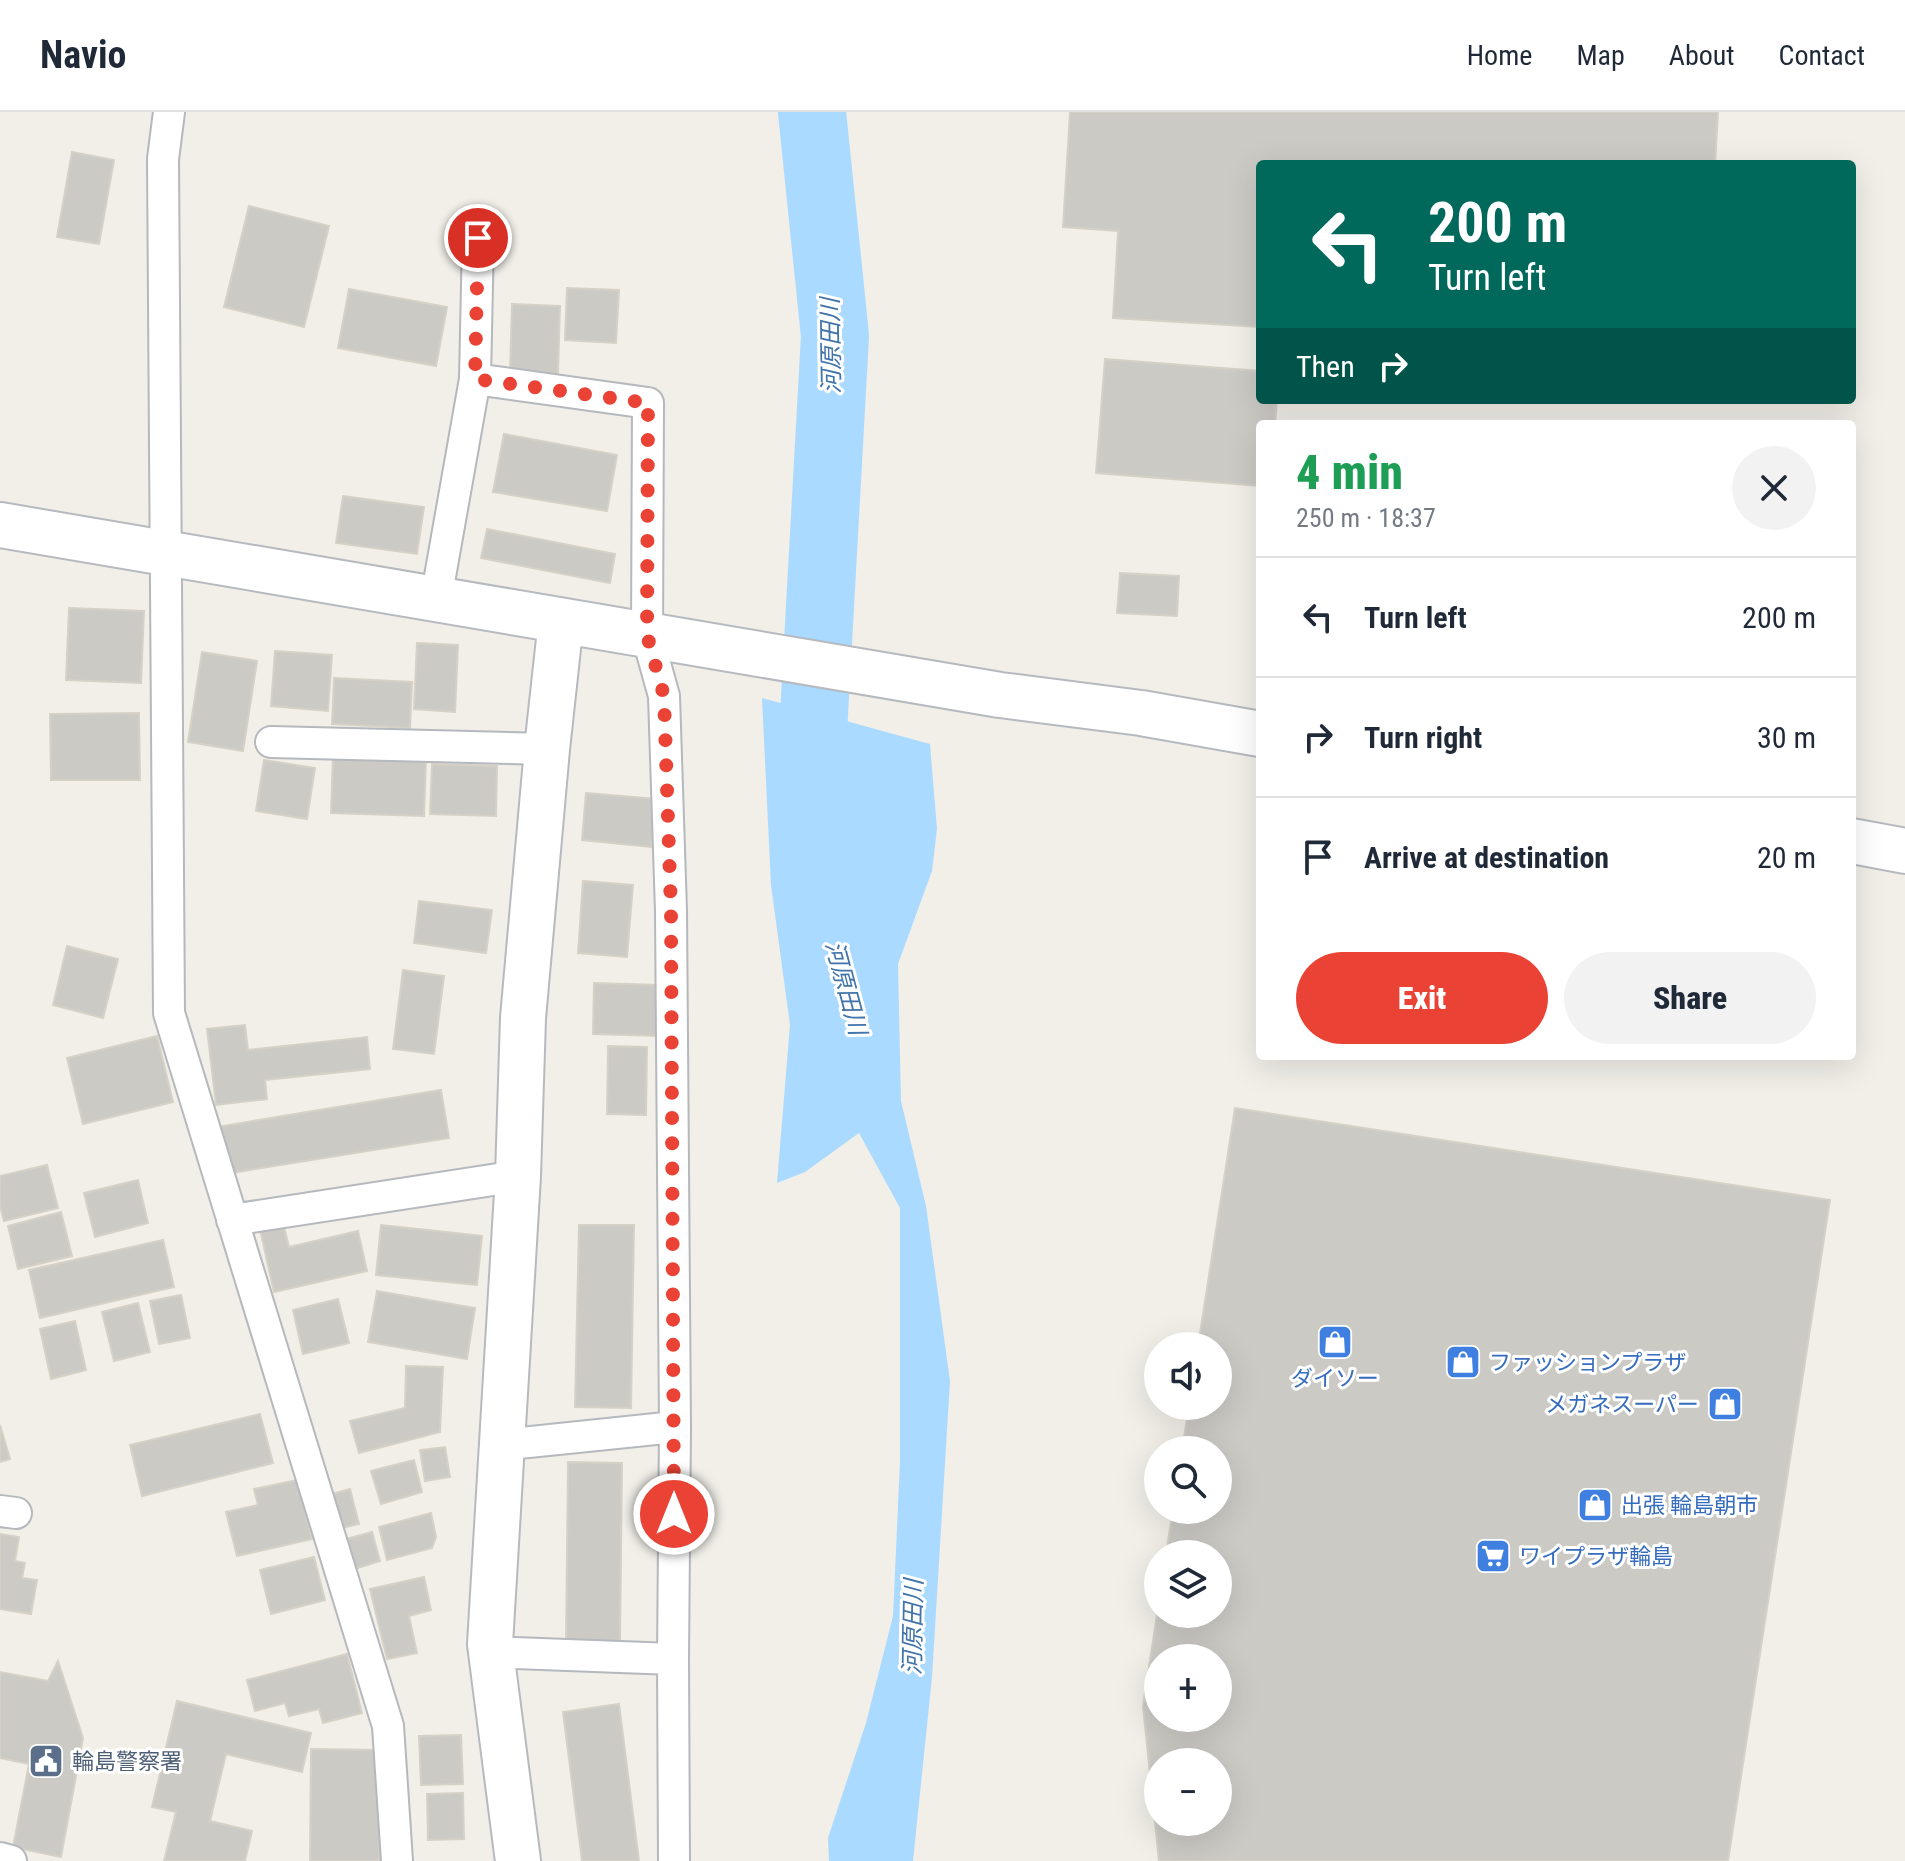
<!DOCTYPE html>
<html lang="en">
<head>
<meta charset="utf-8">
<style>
	:root { --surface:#fff; --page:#f2f2f3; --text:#1f2937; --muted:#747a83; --line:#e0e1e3; --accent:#ea4335 }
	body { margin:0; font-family:"Roboto Condensed","Noto Sans JP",sans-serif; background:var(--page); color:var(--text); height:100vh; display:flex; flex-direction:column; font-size:30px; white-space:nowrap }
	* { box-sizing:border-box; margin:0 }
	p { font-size:26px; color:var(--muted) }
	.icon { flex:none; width:44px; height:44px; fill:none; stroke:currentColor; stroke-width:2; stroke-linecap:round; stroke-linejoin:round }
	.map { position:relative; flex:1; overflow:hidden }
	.details { position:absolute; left:1256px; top:308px; width:600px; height:640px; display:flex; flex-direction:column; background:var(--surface); border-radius:8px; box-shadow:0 8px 32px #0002 }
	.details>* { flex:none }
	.guide { position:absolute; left:1256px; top:48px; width:600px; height:244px; border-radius:8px; box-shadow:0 8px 32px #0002; background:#00695c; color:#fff; overflow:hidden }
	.fabs { position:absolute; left:1144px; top:1220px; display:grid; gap:16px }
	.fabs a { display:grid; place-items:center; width:88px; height:88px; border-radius:50%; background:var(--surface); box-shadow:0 8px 32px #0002; font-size:40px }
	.pin { position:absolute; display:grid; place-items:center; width:68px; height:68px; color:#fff; margin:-34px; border:4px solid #fff; border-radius:50%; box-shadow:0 2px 8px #0007 }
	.me { position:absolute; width:88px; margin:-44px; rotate:0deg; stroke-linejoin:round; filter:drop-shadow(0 0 6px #0008) }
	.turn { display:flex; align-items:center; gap:28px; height:168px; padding:0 40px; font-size:36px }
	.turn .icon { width:104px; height:104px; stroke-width:2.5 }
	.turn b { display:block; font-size:56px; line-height:68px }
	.then { display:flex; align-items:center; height:76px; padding:0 40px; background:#0003; gap:16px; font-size:30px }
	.round { display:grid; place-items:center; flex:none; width:84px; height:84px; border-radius:42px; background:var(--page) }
	.headline { display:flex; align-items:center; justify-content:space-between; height:136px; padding:0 40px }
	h1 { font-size:48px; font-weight:800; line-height:60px; color:#1e9e55 }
	.primary-button { display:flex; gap:16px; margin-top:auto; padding:16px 40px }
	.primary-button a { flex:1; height:92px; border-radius:48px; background:var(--accent); color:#fff; font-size:32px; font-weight:800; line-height:92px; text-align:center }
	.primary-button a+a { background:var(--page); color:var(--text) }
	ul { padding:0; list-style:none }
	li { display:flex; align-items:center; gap:24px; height:120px; padding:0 40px; border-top:2px solid var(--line) }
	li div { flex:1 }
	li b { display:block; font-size:30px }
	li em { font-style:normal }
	header { display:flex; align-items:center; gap:48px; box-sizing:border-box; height:112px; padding:0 40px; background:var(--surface); border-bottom:2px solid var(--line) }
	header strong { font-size:38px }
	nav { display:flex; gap:44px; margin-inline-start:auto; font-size:28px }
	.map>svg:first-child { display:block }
	.water { fill:#aadaff }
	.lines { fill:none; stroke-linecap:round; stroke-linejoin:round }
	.river { stroke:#aadaff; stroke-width:68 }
	.building { fill:#cccac5; stroke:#d6d1c6; stroke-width:2; fill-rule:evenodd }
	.street-casing { stroke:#b5b8bc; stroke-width:34 }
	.secondary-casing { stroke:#b6babf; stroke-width:48 }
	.street { stroke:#fff; stroke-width:30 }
	.secondary { stroke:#fff; stroke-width:44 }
	.route { stroke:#ea4335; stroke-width:14; stroke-dasharray:0 25.2 }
	.labels { text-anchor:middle; stroke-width:6; stroke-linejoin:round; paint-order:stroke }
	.shop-label { font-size:22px; fill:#366cbe; stroke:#fff; text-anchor:start }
	.service-label { font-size:22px; fill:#4e5e75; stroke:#fff; text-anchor:start }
	.water-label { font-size:24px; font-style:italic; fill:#4174aa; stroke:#fff }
</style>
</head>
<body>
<header>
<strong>Navio</strong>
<nav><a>Home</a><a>Map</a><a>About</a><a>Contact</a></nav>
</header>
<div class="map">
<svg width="1905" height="1749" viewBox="0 0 1905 1749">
	<rect width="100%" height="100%" fill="#f1efe8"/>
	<path class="water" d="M762 586 930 632 937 717 932 759 898 852 901 989 926 1094 950 1269 932 1565 913 1749H829L828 1726 866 1611 893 1504 900 1350V1096L859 1021 805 1060 777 1071 790 913 771 773Z"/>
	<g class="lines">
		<path class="river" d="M809 693 835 224 812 0"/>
	</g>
	<path class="building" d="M1070 0H1718L1715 52H1260V215L1113 206 1118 119 1063 115Z
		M72 40 114 48 99 132 57 125Z
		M249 94 329 114 304 215 224 195Z
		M567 176 619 178 616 231 565 228Z
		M349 177 447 195 436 254 338 236Z
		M512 192 560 194 558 262 510 260Z
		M1105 247 1260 259V288H1277L1275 312H1260V374L1096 361Z
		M504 322 617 343 607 399 493 380Z
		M343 384 424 395 417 442 336 431Z
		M487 417 615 442 610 471 481 446Z
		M1120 461 1179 464 1177 504 1117 501Z
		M69 496 144 499 141 571 66 568Z
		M417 531 458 533 455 600 414 597Z
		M275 539 332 543 328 599 271 594Z
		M202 540 257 549 243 639 188 630Z
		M334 566 412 570 410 616 332 612Z
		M139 601 140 668H51L50 602Z
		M333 644 426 648 424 704 331 701Z
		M264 648 315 656 307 707 256 699Z
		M432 652 497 654 496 704 430 702Z
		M586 681 656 687 651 735 582 728Z
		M583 769 633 773 627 845 578 841Z
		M419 789 492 798 486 841 414 831Z
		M67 834 118 847 103 906 53 893Z
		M403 858 444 864 434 942 393 937Z
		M594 871 660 873 658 924 593 922Z
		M245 913 248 938 367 925 370 957 265 968 267 987 216 993 207 917Z
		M157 924 173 990 83 1012 67 946Z
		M608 934 647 935 646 1003 607 1002Z
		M441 978 449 1026 225 1062 217 1015Z
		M1235 996 1830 1088 1728 1749H1159L1143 1594 1158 1496V1502H1218V1442H1166L1173 1398H1218V1338H1182L1189 1294H1218V1234H1198ZM1158 1546H1218V1606H1158ZM1158 1650H1218V1710H1158Z
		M47 1053 58 1096 4 1109 0 1094V1064Z
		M138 1068 148 1111 95 1125 84 1081Z
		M61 1100 72 1144 18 1157 8 1114Z
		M282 1107 289 1135 358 1119 367 1159 274 1180 259 1113Z
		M381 1113 482 1124 477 1173 376 1163Z
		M579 1113H634L631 1296 575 1295Z
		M163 1128 174 1175 40 1206 29 1158Z
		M377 1179 475 1196 467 1247 368 1230Z
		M181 1183 190 1226 159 1232 150 1189Z
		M338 1187 349 1231 303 1242 293 1198Z
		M138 1191 150 1240 114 1249 102 1200Z
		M75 1209 86 1258 51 1267 40 1217Z
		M406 1254 443 1255 440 1320 359 1341 350 1309 405 1296Z
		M260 1302 273 1351 142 1384 130 1333Z
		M0 1313 10 1347 0 1350Z
		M445 1335 450 1365 425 1369 420 1338Z
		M414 1348 422 1380 381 1392 371 1359Z
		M568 1350 622 1351 620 1531H566Z
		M298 1368 312 1427 237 1444 226 1400 258 1393 254 1377Z
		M350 1377 359 1412 337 1417 328 1383Z
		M431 1401 436 1425 432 1436 387 1448 379 1415Z
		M372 1420 380 1449 348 1459 339 1429Z
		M0 1422 19 1425 15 1449 25 1451 22 1466 37 1468 31 1502 0 1497Z
		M314 1445 325 1488 271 1502 260 1458Z
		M424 1465 431 1498 409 1504 417 1541 387 1547 370 1477Z
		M347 1542 362 1601 323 1611 319 1597 289 1604 285 1591 255 1599 247 1568Z
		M58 1549 83 1626 61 1745 13 1735 29 1652 0 1646V1560L48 1569Z
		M177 1589 311 1621 302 1660 226 1642 210 1709 252 1719 245 1749H164L176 1700 152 1695Z
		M619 1592 639 1749H582L563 1600Z
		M461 1623 463 1672 421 1673 419 1624Z
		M311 1637 380 1638 379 1749H310Z
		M463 1681 464 1727 428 1728 427 1682Z"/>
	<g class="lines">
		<g class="street-casing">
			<path id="street" d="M169 0 163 47 169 901 388 1614 397 1749
				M475 267 478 126
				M436 487 475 267 648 291 647 523 664 584 671 799 675 1315
				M271 630 547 637
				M232 1108 518 1064
				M501 1333 675 1315 673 1547
				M0 1399 16 1401
				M490 1540 673 1547 674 1749
				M0 1746 11 1749"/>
		</g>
		<g class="secondary-casing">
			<path id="secondary" d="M0 413 1000 583 1141 601 1260 622
				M1852 729 1905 739
				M518 1749 490 1532 518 1064 523 906 547 637 561 509"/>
		</g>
		<use href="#street" class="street"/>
		<use href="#secondary" class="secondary"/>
	</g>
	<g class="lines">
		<path class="route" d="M478 126 475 267 648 291 647 523 664 584 671 799 674 1402"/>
	</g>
	<defs>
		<g id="shop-square" transform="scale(1.8)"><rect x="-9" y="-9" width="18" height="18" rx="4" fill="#3f7fe0" stroke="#fff"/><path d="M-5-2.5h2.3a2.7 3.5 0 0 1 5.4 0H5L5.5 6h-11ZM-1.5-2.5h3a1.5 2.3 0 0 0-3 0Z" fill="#fff"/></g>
		<g id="supermarket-square" transform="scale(1.8)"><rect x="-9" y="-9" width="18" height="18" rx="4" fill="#3f7fe0" stroke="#fff"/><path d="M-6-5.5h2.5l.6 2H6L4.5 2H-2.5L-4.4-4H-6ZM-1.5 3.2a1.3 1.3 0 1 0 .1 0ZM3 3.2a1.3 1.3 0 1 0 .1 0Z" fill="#fff"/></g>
		<g id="civic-square" transform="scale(1.8)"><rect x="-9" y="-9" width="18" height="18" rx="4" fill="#5c6f8a" stroke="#fff"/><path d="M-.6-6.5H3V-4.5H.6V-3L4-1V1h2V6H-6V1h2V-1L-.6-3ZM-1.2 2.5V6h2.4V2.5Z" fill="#fff"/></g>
	</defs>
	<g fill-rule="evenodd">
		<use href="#shop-square" x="1335" y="1230"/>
		<use href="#shop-square" x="1463" y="1250"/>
		<use href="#shop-square" x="1725" y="1292"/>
		<use href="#shop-square" x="1595" y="1393"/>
		<use href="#supermarket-square" x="1493" y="1444"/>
		<use href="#civic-square" x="46" y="1649"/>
	</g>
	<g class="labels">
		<g class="shop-label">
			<text x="1489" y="1258">ファッションプラザ</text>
			<text x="1335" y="1274" text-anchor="middle">ダイソー</text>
			<text x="1699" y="1300" text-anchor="end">メガネスーパー</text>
			<text x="1621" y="1401">出張 輪島朝市</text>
			<text x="1519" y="1452">ワイプラザ輪島</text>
		</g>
		<g class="service-label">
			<text x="72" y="1657">輪島警察署</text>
		</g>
		<g class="water-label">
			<text transform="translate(831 234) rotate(-91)" y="8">河原田川</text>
			<text transform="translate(846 876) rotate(75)" y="8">河原田川</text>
			<text transform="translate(913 1515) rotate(-89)" y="8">河原田川</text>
		</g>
	</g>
</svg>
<div class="fabs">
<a><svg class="icon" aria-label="sound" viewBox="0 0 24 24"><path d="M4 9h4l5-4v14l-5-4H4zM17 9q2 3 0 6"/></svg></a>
<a><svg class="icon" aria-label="search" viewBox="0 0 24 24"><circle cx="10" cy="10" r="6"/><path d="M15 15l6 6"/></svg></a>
<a><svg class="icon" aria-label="layers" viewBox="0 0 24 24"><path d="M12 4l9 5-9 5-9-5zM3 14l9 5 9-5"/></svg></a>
<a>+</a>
<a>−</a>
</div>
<div class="pin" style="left:478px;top:126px;background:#d93025"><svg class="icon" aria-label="arrive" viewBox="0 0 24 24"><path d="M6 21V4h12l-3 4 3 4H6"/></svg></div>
<svg class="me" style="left:674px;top:1402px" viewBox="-20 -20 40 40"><circle r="17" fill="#ea4335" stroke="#fff" stroke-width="3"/><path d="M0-11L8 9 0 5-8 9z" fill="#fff"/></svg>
<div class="guide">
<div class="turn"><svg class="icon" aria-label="left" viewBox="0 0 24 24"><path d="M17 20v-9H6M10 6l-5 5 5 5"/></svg><div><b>200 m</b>Turn left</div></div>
<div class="then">Then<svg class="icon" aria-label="right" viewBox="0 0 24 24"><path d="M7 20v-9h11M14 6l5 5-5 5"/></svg></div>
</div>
<section class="details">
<div class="headline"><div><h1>4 min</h1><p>250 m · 18:37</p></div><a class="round"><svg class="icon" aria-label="close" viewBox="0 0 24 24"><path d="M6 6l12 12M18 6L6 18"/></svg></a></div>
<ul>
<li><svg class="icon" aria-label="left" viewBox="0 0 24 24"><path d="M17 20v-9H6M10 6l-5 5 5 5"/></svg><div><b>Turn left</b></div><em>200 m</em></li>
<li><svg class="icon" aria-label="right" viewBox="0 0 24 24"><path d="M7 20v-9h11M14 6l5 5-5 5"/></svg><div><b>Turn right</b></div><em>30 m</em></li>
<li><svg class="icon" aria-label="arrive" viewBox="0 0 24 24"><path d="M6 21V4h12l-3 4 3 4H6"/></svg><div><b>Arrive at destination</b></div><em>20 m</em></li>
</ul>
<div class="primary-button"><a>Exit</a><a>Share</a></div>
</section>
</div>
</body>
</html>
